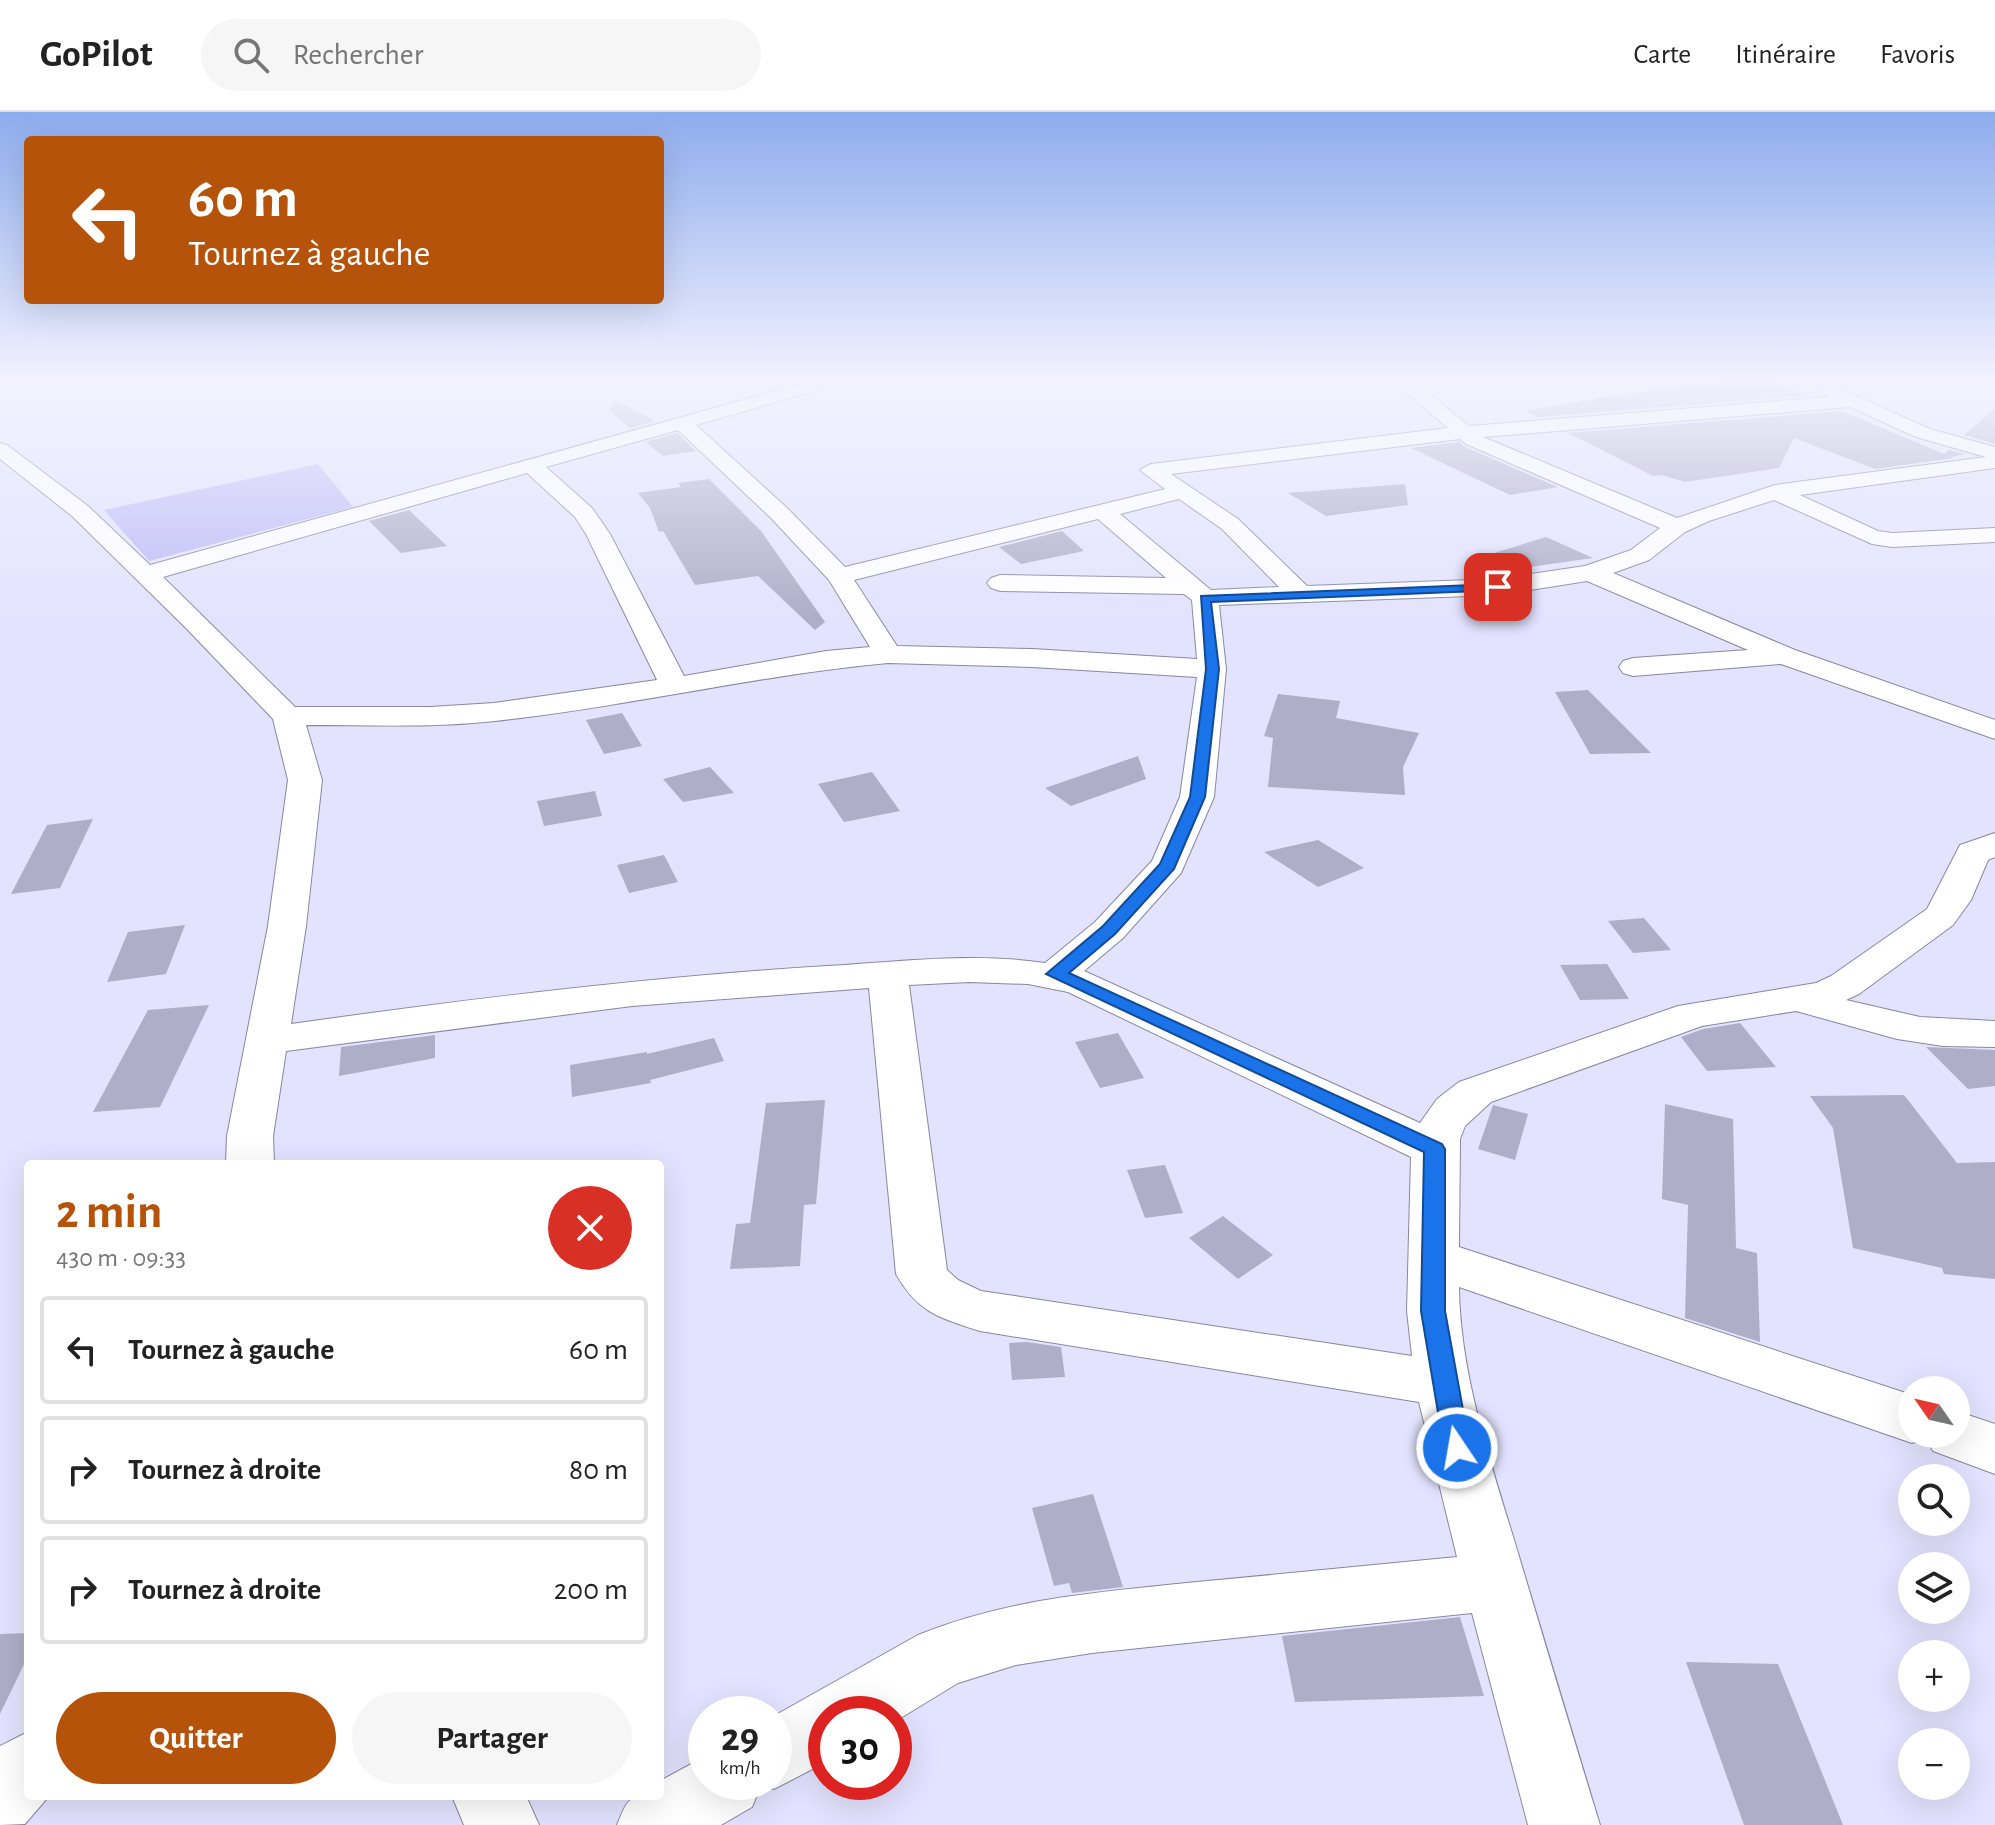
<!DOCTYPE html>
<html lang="fr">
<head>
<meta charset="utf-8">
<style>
	:root { --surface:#fff; --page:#f6f6f6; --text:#222; --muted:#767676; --line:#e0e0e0; --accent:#b45309 }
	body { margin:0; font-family:"Alegreya Sans",sans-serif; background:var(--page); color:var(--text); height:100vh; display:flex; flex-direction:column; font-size:30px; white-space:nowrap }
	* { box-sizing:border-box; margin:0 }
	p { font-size:26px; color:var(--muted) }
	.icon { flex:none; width:44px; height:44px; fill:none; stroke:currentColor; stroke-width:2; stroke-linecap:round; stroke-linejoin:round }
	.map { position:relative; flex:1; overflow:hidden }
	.panel { position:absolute; left:24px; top:1048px; width:640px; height:640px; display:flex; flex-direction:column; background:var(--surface); border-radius:8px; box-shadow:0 8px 32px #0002 }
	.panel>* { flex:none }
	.guide { position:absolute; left:24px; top:24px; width:640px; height:168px; border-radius:8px; box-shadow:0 8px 32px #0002; background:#b45309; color:#fff; overflow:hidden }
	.needle { width:52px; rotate:304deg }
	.fabs { position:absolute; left:1898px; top:1264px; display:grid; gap:16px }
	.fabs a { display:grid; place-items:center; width:72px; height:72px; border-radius:50%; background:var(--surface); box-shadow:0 8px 32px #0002; font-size:40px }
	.speed { position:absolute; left:688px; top:1584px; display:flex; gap:16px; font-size:40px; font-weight:700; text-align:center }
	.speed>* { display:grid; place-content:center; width:104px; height:104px; border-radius:50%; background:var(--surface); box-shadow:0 8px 32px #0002; line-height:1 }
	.speed small { font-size:20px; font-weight:400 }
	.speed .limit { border:12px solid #d22; background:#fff; color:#111 }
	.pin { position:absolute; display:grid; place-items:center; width:68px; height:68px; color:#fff; margin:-34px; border-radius:16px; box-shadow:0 4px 12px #0006 }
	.me { position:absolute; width:88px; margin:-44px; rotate:348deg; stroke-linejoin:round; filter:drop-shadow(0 0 6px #0008) }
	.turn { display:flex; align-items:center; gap:28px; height:168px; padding:0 32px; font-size:36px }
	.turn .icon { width:104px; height:104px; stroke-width:2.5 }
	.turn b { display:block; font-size:56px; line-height:68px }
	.round { display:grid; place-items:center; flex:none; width:84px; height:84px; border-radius:42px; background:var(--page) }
	.headline { display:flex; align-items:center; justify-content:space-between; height:136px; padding:0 32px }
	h1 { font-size:48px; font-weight:700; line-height:60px; color:var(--accent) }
	.cta { display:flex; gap:16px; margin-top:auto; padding:16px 32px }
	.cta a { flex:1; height:92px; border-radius:48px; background:var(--accent); color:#fff; font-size:32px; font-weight:700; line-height:92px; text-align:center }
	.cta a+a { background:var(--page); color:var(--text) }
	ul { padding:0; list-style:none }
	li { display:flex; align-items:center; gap:24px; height:108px; margin:0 16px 12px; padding:0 16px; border:4px solid var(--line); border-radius:8px }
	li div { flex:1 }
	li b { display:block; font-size:30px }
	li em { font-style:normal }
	header { display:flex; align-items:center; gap:48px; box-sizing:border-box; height:112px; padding:0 40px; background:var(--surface); border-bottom:2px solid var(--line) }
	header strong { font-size:38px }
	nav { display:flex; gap:44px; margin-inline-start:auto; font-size:28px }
	.search { width:560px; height:72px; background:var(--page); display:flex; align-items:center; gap:20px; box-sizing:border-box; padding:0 28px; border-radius:44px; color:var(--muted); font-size:30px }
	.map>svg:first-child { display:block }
	.green { fill:#bebcf6 }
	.building { fill:#aeaec8 }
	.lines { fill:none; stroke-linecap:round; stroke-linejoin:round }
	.minor-casing { stroke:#8787a0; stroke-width:2 }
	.minor { fill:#fff; fill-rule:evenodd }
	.route { fill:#1a73e8; stroke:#114b97; stroke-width:2 }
</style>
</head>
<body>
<header>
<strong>GoPilot</strong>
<div class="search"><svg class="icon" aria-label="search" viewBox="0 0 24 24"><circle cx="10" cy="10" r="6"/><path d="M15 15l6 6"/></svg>Rechercher</div>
<nav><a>Carte</a><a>Itinéraire</a><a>Favoris</a></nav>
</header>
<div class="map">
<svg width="1995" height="1713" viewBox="0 0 1995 1713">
	<rect width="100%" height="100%" fill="#e3e3ff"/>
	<path class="green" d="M318 352 353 395 149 449 104 398Z"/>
	<path class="building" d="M1734 268 1772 269 1807 284 1537 305 1525 299 1616 283Z
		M616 288 655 309 630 316 609 298Z
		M1995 296V332L1964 323 1976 313Z
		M1842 299 1944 342 1949 338 1964 342 1951 345 1954 346 1875 357 1794 326 1779 356 1685 370 1662 363 1653 364 1568 321Z
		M677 321 696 339 663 344 646 330Z
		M1459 330 1465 335 1558 375 1510 383 1411 336Z
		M709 367 761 419 825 510 815 518 758 464 695 473 663 419 659 420 650 396 638 381 681 375 678 371Z
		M1405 372 1408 393 1326 404 1288 381Z
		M409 398 447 434 401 441 369 409Z
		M1062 419 1084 439 1021 452 999 435Z
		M1546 425 1593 446 1479 462 1475 447Z
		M1588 578 1651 641 1590 642 1555 580Z
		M1278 582 1340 589 1336 606 1419 621 1403 655 1405 683 1268 675 1273 626 1264 624Z
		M622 601 642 634 604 642 586 608Z
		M1138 644 1146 667 1071 694 1045 676Z
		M710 655 734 681 683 690 663 667Z
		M872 660 900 699 844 710 818 672Z
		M595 679 602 704 544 714 537 689Z
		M93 707 60 776 11 782 47 713Z
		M1318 728 1364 756 1318 775 1264 740Z
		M664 743 678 770 629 781 617 753Z
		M1644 806 1671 838 1633 841 1608 809Z
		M185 813 166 862 107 870 128 820Z
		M1607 852 1629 887 1580 888 1560 853Z
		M209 893 160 995 93 1000 148 898Z
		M1740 911 1776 955 1707 959 1681 925 1703 917Z
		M1118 921 1144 966 1100 976 1075 930Z
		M435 923V946L339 964 341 935Z
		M714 926 724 949 650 968 651 971 572 985 570 953 647 940V942Z
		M1926 935 1995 938V974L1968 977Z
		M1904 983 1957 1051 1995 1050V1167L1944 1162 1942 1156 1853 1136 1833 1016 1810 984Z
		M825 988 816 1092 804 1093 800 1154 730 1157 736 1112 750 1111 766 991Z
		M1665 992 1733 1007 1736 1136 1757 1141 1760 1230 1685 1206 1688 1093 1662 1087Z
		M1493 993 1528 1002 1515 1048 1478 1037Z
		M1165 1053 1183 1101 1145 1106 1127 1058Z
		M1223 1104 1273 1143 1238 1167 1189 1126Z
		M1027 1230 1061 1235 1065 1265 1012 1268 1009 1231Z
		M1093 1382 1123 1475 1072 1481 1069 1471 1054 1474 1032 1396Z
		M1460 1505 1484 1584 1295 1590 1282 1524Z
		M28 1521V1544L0 1602V1522Z
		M1686 1550 1778 1552 1843 1713H1744Z"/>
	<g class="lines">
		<g class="minor-casing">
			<path id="minor" d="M822 266H849L846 270 696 313 787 396 845 455 1165 377 1140 358 1151 352 1448 316 1389 266H1410L1469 314 1829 285 1818 277 1827 271 1930 317 1995 335V356L1800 383 1878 419 1892 421 1995 416V430L1892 435 1872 432 1774 388 1709 409 1685 420 1649 448 1613 461 1795 538 1995 608V627L1781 552 1633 564 1623 561 1619 555 1623 549 1633 546 1748 538 1587 469 1498 483 1219 493 1226 557 1214 685 1181 761 1123 826 1084 859 1420 1011 1437 987 1459 970 1678 894 1816 871 1831 864 1927 797 1960 733 1995 721V745L1988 748 1971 788 1953 813 1859 882 1846 888 1920 905 1995 909V935L1943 934 1897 927 1796 899 1702 914 1491 990 1465 1014 1460 1027 1459 1135 1912 1283V1322H1956V1299L1995 1312V1362L1933 1339 1926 1326 1912 1331 1459 1175C1460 1262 1490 1348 1515 1431 1543 1525 1571 1619 1600 1713H1528L1472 1501 1092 1541 1016 1553 958 1571 894 1610V1602H826V1650L774 1677 762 1671 752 1695 721 1713H617C629 1684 628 1684 660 1684V1669L706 1644V1670H774V1604L918 1523C1009 1486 1101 1480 1197 1470 1284 1462 1370 1453 1457 1445L1419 1290 980 1219C940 1206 918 1201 896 1162L869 876 632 894 286 939 273 1024 274 1052H226L227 1024 268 814 288 668 273 607 187 517 72 404 0 347V331L7 333 88 394 150 453ZM1850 295 1916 325 1986 345 1775 373 1677 406 1483 325ZM678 318 771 406 829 468 870 535 826 539 684 564 610 422 592 396 546 355ZM1460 327 1466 332 1660 416 1631 438 1585 454 1498 467 1307 474 1238 407 1171 362ZM527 361 575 405 586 422 657 568 494 591 430 595H295L163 465ZM1179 387 1222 417 1279 475 1211 478 1120 402ZM1098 407 1166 466 1000 463 991 466 987 471 991 476 1000 479 1184 482 1192 488 1197 547 1032 537 897 534 854 468ZM888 551 1032 555 1197 565 1180 685 1152 749 1095 810 1045 851C973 840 900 850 827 854 648 865 469 887 291 912L306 814 322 668 306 613C369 613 433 616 495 609 627 595 756 563 888 551ZM969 870 1028 872 1068 880 1411 1045 1407 1199 1412 1244 981 1179 958 1168 947 1158 909 873Z
				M28 1620V1684H49L25 1712 0 1713V1634Z
				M452 1684H526L539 1713H464Z"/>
		</g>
		<use href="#minor" class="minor"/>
	</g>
	<linearGradient id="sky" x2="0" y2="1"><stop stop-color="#8daced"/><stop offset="0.53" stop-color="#f2f2ff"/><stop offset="1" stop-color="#f2f2ff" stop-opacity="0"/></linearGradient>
	<rect width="1995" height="505" fill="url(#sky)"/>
	<path class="route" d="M1498 472 1504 475 1502 478 1211 490 1219 557 1205 685 1174 757 1115 822 1069 861 1442 1032 1445 1037V1199L1470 1336 1466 1344 1457 1348 1448 1344 1444 1336 1421 1199 1424 1040 1046 862 1103 814 1160 752 1190 685 1206 557 1201 484Z"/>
</svg>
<div class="fabs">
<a><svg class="needle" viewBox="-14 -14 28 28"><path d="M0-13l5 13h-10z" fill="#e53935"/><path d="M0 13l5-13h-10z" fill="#767676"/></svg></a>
<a><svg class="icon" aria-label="search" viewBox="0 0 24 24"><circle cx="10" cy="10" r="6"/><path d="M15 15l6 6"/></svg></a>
<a><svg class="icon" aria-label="layers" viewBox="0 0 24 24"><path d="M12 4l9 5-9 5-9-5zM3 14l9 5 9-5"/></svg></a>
<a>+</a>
<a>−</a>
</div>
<div class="speed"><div>29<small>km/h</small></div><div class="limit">30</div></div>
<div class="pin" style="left:1498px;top:475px;background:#d93025"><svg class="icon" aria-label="arrive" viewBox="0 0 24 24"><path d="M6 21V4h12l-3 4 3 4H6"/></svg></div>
<svg class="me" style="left:1457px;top:1336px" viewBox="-20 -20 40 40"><circle r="17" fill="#1a73e8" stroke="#fff" stroke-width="3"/><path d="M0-11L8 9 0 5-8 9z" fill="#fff"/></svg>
<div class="guide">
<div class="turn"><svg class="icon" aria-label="left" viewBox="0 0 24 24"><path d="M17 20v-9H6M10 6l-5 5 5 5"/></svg><div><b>60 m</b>Tournez à gauche</div></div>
</div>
<section class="panel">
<div class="headline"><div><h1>2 min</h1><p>430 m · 09:33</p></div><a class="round" style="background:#d93025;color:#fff"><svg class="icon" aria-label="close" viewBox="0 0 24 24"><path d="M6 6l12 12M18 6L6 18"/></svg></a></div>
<ul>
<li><svg class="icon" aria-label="left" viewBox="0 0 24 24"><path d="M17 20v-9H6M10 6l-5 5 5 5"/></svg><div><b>Tournez à gauche</b></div><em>60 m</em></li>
<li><svg class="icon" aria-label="right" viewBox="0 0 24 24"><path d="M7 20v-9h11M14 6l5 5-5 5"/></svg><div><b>Tournez à droite</b></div><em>80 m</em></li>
<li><svg class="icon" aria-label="right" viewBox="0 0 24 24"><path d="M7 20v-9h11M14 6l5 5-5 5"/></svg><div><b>Tournez à droite</b></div><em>200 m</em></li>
</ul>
<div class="cta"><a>Quitter</a><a>Partager</a></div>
</section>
</div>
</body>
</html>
